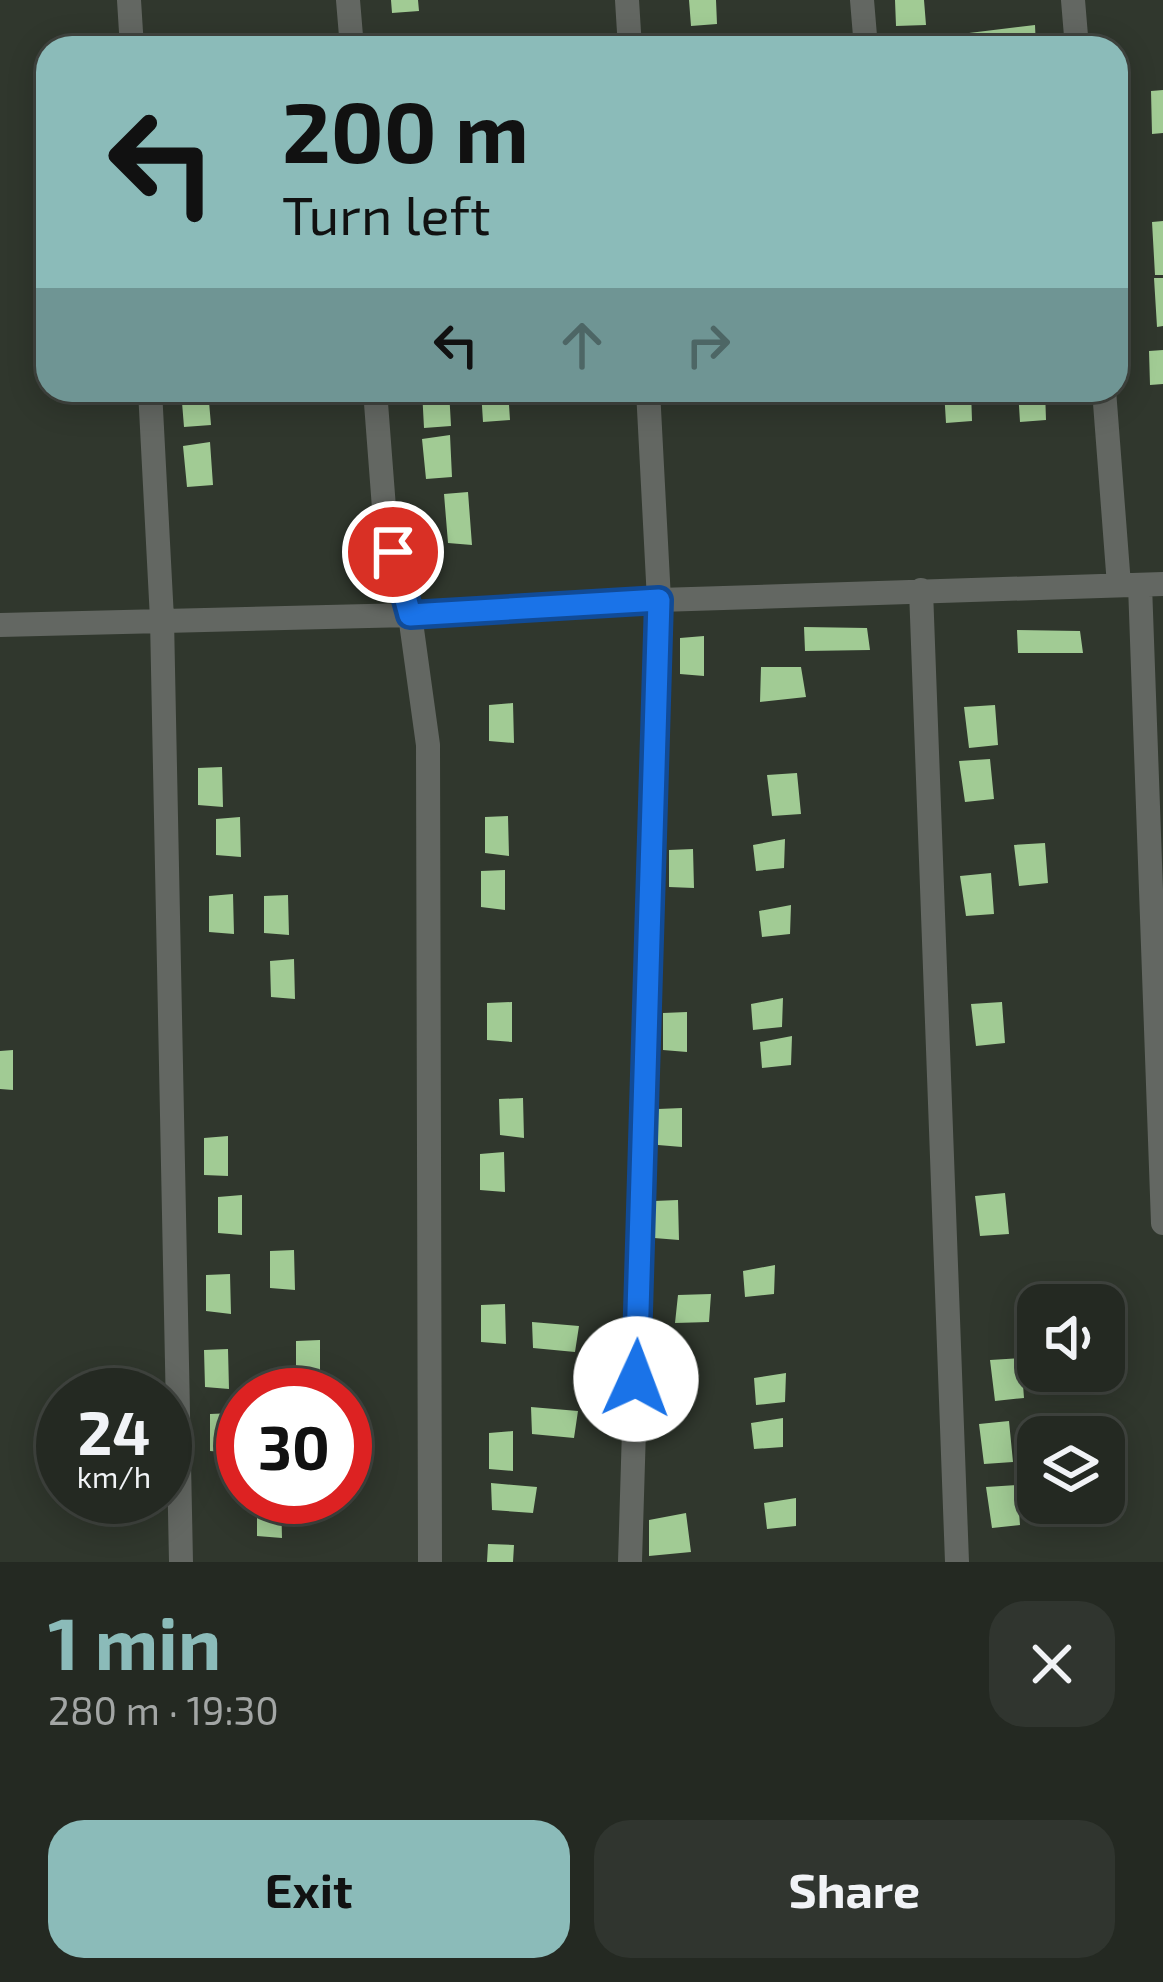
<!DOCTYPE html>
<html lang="en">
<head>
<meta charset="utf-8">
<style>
	:root { --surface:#242922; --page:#30352f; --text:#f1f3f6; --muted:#a3a6a5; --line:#414540; --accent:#8bbbb9 }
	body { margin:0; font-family:"Exo 2",sans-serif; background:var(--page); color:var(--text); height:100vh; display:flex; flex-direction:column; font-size:45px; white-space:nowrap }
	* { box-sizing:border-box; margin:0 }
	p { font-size:39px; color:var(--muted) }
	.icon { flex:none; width:66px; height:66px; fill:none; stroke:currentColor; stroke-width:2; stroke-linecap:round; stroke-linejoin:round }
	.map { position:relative; height:1562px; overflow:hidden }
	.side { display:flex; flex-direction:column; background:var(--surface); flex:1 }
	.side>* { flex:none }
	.banner { position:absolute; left:36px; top:36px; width:1092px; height:366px; border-radius:36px; box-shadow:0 6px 30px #0003,0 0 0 3px var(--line); background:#8bbbb9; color:#111; overflow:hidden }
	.buttons { position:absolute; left:1017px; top:1284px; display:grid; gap:24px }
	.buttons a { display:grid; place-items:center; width:108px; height:108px; border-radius:24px; background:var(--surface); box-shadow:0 6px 30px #0003,0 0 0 3px var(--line); font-size:60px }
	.speed { position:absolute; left:36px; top:1368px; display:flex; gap:24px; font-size:60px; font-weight:700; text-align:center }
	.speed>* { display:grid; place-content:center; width:156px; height:156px; border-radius:50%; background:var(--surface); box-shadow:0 6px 30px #0003,0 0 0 3px var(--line); line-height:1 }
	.speed small { font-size:30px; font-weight:400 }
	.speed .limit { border:18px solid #d22; background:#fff; color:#111 }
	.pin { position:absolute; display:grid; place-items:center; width:102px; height:102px; color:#fff; margin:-51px; border:6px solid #fff; border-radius:50%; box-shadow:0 3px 12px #0007 }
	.me { position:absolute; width:132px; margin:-66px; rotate:2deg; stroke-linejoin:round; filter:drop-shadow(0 0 9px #0008) }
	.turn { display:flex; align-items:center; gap:42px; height:252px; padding:0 48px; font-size:54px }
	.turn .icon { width:156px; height:156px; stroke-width:2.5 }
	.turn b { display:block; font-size:84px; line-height:102px }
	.lanes { display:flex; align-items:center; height:114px; padding:0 48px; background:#0003; justify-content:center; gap:60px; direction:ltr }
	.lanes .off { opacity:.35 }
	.round { display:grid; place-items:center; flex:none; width:126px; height:126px; border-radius:36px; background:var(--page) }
	.headline { display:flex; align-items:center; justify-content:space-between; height:204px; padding:0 48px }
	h1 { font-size:72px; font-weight:700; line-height:90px; color:var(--accent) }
	.primary-button { display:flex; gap:24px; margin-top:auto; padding:24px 48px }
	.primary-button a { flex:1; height:138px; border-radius:36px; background:var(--accent); color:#111; font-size:48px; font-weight:700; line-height:138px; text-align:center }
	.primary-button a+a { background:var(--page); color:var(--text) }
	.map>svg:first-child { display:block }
	.building { fill:#a1cb94 }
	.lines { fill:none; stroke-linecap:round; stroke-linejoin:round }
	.street { stroke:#636762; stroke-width:24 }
	.route-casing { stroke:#114b97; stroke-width:30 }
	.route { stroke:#1a73e8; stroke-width:21 }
</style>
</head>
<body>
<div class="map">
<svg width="1163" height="1562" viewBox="0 0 1163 1562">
	<rect width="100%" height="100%" fill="#30372d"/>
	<path class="building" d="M391 0H418L419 11 392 13Z
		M689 0H716L717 24 691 26Z
		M895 0H924L926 25 896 26Z
		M1035 25 1036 48H921L920 39Z
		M1163 90V133L1152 134 1151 91Z
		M1163 221V275H1155L1152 222Z
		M1154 278H1163V326L1157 327Z
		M1163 350V384L1150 385 1149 351Z
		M181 390H208L211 425 184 427Z
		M422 390H449L451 426 424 428Z
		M481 390H508L510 420 483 422Z
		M944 390H971L972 421 946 423Z
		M1018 390H1045L1046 420 1020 422Z
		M450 435 452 477 426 479 422 439Z
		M210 442 213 485 187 487 183 446Z
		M468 492 472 545 448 543 444 494Z
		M804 627 867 628 870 650 805 651Z
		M1017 630 1080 631 1083 653H1018Z
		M704 636V676L680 674V638Z
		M761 667H801L806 697 760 702Z
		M513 703 514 743 489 741V705Z
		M995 705 998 745 969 748 964 707Z
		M990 759 994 799 965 802 959 761Z
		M222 767 223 807 198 805V768Z
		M797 773 801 814 772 816 767 775Z
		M508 816 509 856 485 853V817Z
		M240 817 241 857 216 855V819Z
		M785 839 784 868 756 871 753 845Z
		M1045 843 1048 883 1019 886 1014 845Z
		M693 849 694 888 669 887V850Z
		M505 870V910L481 907V871Z
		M991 873 994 914 966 916 960 876Z
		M233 894 234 934 209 932V896Z
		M288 895 289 935 264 933V896Z
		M791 905 790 934 762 937 759 911Z
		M294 959 295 999 271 997 270 961Z
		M783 998 782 1027 753 1030 751 1004Z
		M512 1002V1042L487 1040V1003Z
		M1002 1002 1005 1043 976 1046 971 1004Z
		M687 1012V1052L663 1050V1013Z
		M792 1036 791 1065 762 1068 760 1042Z
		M13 1050V1090L0 1089V1051Z
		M523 1098 524 1138 500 1135 499 1099Z
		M682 1108V1147L658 1145V1109Z
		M228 1136V1176L204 1175V1138Z
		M504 1152 505 1192 480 1190V1154Z
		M1005 1193 1009 1234 980 1236 975 1196Z
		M242 1195V1235L218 1233V1197Z
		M678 1200 679 1240 654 1238V1201Z
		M294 1250 295 1290 270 1288V1251Z
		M775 1265 774 1294 745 1297 743 1271Z
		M230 1274 231 1314 206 1311V1275Z
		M711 1294 709 1322 675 1323 678 1295Z
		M1078 1296 1079 1305H1049L1048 1298Z
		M505 1304 506 1344 481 1342V1305Z
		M532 1322 579 1326 575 1352 533 1348Z
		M320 1340V1380L296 1377V1341Z
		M228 1349 229 1389 205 1387 204 1350Z
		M1021 1358 1024 1398 995 1401 990 1360Z
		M786 1373 785 1402 756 1405 754 1378Z
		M531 1407 578 1411 574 1438 532 1434Z
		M234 1413 235 1453 210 1451V1414Z
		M783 1418V1447L754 1449 751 1423Z
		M1009 1421 1013 1462 984 1464 979 1424Z
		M513 1431V1471L489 1469V1433Z
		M491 1483 537 1487 533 1513 492 1510Z
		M1017 1485 1020 1525 992 1528 986 1487Z
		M281 1498 282 1538 257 1536V1500Z
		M796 1498V1526L767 1529 764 1503Z
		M686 1513 691 1552 649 1556V1520Z
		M488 1544 514 1545 513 1562H487Z"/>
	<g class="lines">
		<path class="street" d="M129 0 132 48
			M348 0 352 48
			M627 0 630 48
			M862 0 866 48
			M1073 0 1077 48
			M150 390 162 619 181 1562
			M375 390 385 521 410 615 428 745 430 1562
			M1104 390 1119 585
			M1140 585 1163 1223
			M921 590 957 1562
			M0 625 410 615 659 600 1163 584
			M630 1562 659 600 648 390"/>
	</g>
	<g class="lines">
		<g class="route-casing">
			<path id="route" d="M393 552 410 615 659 600 636 1379"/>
		</g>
		<use href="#route" class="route"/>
	</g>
</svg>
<div class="buttons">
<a><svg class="icon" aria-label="sound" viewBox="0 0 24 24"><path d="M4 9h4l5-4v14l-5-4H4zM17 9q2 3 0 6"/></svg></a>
<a><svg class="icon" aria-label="layers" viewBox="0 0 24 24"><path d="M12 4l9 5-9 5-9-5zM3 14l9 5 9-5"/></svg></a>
</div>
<div class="speed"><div>24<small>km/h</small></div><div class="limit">30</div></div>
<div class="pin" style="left:393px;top:552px;background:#d93025"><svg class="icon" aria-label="arrive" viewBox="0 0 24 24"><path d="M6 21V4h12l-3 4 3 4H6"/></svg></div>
<svg class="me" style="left:636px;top:1379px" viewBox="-20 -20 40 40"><circle r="19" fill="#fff"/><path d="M0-13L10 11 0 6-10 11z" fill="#1a73e8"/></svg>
<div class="banner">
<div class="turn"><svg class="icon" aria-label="left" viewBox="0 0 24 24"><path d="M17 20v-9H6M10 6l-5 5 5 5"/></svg><div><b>200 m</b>Turn left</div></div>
<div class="lanes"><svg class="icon" aria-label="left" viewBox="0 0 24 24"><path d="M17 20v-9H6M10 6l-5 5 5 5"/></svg><svg class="icon off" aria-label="ahead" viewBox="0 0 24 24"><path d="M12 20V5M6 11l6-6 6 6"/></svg><svg class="icon off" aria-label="right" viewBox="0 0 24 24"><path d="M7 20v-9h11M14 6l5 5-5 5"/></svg></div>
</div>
</div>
<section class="side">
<div class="headline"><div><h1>1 min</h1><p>280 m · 19:30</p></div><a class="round"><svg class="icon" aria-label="close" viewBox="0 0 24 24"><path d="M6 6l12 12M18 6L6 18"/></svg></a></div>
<div class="primary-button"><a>Exit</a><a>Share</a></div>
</section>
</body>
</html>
